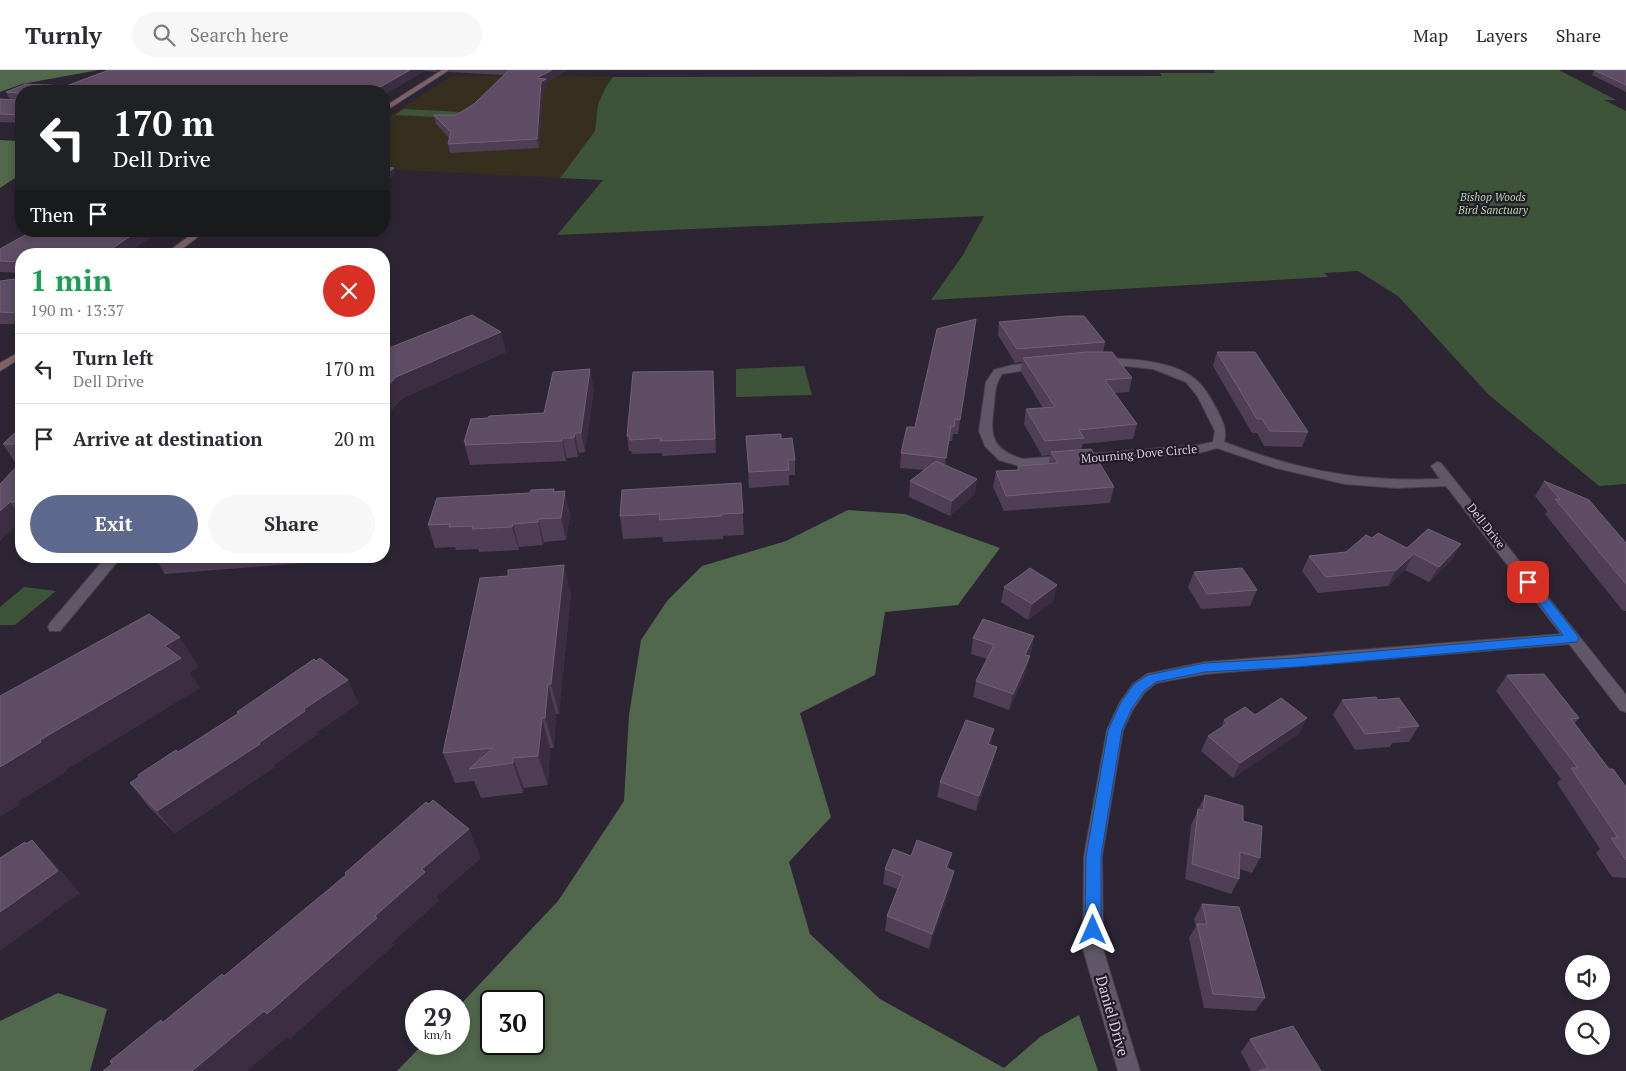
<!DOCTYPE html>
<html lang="en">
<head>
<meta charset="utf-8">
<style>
	:root { --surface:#fff; --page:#f7f7f7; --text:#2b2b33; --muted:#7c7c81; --line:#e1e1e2; --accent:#5e698e }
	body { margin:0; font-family:"PT Serif",serif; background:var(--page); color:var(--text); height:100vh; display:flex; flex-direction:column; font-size:19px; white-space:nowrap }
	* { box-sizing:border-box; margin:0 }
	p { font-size:16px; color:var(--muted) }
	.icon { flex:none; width:28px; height:28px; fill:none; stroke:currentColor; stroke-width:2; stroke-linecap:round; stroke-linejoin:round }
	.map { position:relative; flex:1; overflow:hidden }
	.sheet { position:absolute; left:15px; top:178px; width:375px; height:315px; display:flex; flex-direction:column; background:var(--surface); border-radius:20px; box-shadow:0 2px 8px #0003 }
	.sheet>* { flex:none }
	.banner { position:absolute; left:15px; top:15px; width:375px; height:152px; border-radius:20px; box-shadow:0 2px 8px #0003; background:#202124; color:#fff; overflow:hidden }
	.buttons { position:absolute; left:1565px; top:885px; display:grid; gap:10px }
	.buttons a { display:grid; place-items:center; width:45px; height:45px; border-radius:50%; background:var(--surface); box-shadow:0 2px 8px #0003; font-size:25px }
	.speed { position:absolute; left:405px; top:920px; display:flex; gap:10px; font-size:25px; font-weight:700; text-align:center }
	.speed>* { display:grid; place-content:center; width:65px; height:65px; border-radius:50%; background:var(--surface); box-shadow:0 2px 8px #0003; line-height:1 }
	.speed small { font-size:12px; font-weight:400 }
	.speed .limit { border:2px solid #111; border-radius:8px; background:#fff; color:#111 }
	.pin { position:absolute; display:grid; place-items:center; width:42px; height:42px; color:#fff; margin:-21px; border-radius:10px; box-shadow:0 2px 8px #0006 }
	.me { position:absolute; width:55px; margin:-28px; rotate:0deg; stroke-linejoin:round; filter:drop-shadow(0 0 4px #0008) }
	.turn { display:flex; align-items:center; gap:18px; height:105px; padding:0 15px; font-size:22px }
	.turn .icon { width:65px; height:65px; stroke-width:2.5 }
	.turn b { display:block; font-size:35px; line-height:42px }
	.then { display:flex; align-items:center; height:48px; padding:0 15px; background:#0003; gap:10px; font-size:19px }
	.round { display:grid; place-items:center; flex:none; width:52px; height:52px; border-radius:26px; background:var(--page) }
	.overview { display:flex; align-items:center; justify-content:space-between; height:85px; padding:0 15px }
	h1 { font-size:30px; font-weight:700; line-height:38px; color:#1e9e55 }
	.primary-button { display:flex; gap:10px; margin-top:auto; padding:10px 15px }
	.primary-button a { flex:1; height:58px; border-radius:30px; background:var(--accent); color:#fff; font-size:20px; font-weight:700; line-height:58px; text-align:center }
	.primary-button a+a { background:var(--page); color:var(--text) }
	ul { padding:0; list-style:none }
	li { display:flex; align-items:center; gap:15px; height:70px; padding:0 15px; border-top:1px solid var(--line) }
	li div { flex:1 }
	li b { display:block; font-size:19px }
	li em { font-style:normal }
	header { display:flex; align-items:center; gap:30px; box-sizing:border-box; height:70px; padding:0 25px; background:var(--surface); border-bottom:1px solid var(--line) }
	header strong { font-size:24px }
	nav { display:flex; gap:28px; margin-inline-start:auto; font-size:18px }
	.search { width:350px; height:45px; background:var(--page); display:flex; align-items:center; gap:12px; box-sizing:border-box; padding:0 18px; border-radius:28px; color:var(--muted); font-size:19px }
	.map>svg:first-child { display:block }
	.education { fill:#372f1e }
	.green { fill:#3e5439 }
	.forest { fill:#51684c; fill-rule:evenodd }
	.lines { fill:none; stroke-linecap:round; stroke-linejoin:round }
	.minor-casing { stroke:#47404c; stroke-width:2 }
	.secondary-casing { stroke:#47404c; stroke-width:2 }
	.minor { fill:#605768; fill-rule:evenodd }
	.secondary { fill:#7e6265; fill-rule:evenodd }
	.wall { fill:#503d56 }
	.shaded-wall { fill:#3c2d42 }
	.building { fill:#5e4d64; stroke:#716176 }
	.route { fill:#1a73e8; stroke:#114b97 }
	.labels { text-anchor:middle; stroke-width:4.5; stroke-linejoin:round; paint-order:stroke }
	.far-park-label { font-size:11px; font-style:italic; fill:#b3dda9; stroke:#231b29 }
	.street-label { font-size:12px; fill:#d4cfd9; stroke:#231b29 }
	.near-street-label { font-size:15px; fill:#d4cfd9; stroke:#231b29 }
</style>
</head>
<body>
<header>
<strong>Turnly</strong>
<div class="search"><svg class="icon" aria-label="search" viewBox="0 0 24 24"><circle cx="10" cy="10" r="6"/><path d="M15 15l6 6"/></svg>Search here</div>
<nav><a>Map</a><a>Layers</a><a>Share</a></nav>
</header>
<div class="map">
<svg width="1626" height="1001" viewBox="0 0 1626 1001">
	<rect width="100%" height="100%" fill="#2d2534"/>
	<path class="education" d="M451 6H566L613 7 606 17 598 34 595 61 560 108 384 99V50Z"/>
	<path class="green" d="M1213 0H1559L1616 30H1604L1626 41V414L1599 416 1489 325 1398 226 1358 201 1324 203 1328 207 931 230 963 185 984 146 557 165 603 110 560 108 595 61 598 34 606 17 613 7 1162 6 1160 3H1216Z
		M404 39 461 42 454 48 395 45Z
		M804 296 812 325 736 327V299Z
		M24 517 56 521 15 555H0V537Z"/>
	<path class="forest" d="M0 0H99L22 14 0 22Z
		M0 70 18 71 21 74V104L0 118Z
		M848 440 905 444 1000 478 958 535 885 542 875 605 800 643 831 747 789 792 810 864 880 929 1004 998 1040 967 1079 945 1098 1001H397L423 974H459V936L558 831 624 731 629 645 641 570 667 531 702 496 786 471ZM491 931H534V974H491Z
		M58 923 107 939 90 1001H0V951Z"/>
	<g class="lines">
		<g class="minor-casing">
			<path id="minor" d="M1102 288C1130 289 1172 290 1195 309 1205 317 1211 329 1217 340 1223 353 1227 358 1224 372 1300 401 1359 412 1440 409L1431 396 1437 392 1441 393 1626 625V642L1620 640 1569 574 1205 604 1156 613 1145 622 1133 639 1123 660 1102 786 1103 879 1140 1001H1118L1083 879 1084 786 1107 660 1120 632 1133 614 1147 604 1205 592 1561 564 1446 416 1397 418 1345 414 1276 398 1217 378 1199 383 1022 397 999 390 985 376 979 361 986 312 994 300 1012 295 1041 292 1045 293V297L1002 304C995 314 995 323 994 335 990 365 990 379 1023 389L1199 375 1213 372 1215 361 1198 327 1186 312 1153 299 1098 293V289Z
				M107 486H122L60 561H50L48 557 50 553Z"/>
		</g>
		<g class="secondary-casing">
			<path id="secondary" d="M442 0H449L384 42V37Z
				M196 161H206L175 184H165Z
				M21 281V288L0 301V293Z"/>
		</g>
		<use href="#minor" class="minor"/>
		<use href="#secondary" class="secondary"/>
	</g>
	<path class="wall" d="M109 0H439L436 2 424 1 384 25V21H21V53L0 52V29L10 30 6 22 66 16Z
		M448 0H568L547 12V17L543 20 539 78 450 83 448 74 449 68 436 54 434 45H456L474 34 504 5 449 2Z
		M1594 0H1626V22L1592 5Z
		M160 161 125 184H21V203L0 202V179Z
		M21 208V254H0V211Z
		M976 249 958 364H953L952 371H949L945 395 975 424 950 446 909 427 910 411 924 400 900 398 901 383Z
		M999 252 1105 272 1103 282 1132 308 1129 322 1115 323 1137 354 1133 369 1083 374 1081 380 1114 417 1110 433 1004 441 993 417 996 401 1017 400 1018 396 1049 394 1050 385 1042 386 1024 354 1026 339 1043 338 1021 302 1022 292 1015 293 998 265Z
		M384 280 506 282 403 328 388 344H385L384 345Z
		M1217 282 1308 362 1302 377 1264 376 1257 363H1252L1213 296Z
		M714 315 716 383 662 386V383L632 384 631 381H629L627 366Z
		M594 318 585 382 579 383 578 387 567 388 566 391 470 395 464 372 488 348 544 343Z
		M21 357V392H15L3 374Z
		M746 366 781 369 795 390V405H789V415L749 418Z
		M21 392V451L0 470V414Z
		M1544 411 1626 473V541H1623L1545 444 1547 441 1535 426Z
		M741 413 744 465 723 466V469L663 472 662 467 623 469 620 446Z
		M554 419 555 422 570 444 566 470 544 472 543 475 519 477V480L479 482 478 479 456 480 455 477 435 478 428 455 530 423Z
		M1372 468 1407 478 1452 490 1429 512 1405 500 1388 516 1318 523 1302 501 1309 486 1346 482Z
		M154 486H356L355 489 165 504Z
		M1194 502 1257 520 1250 536 1201 539 1188 517Z
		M1057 515 1053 531 1028 550 1001 532 1004 517Z
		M571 524 559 644H556L554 678H550L548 715 524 718 523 723 481 728 474 711 455 713 443 683Z
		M1034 566 1031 582 1029 586 1026 602 1009 640 973 627 976 611 987 589 971 584 973 568Z
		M1507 605 1579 648 1575 653 1609 699 1626 717V808L1612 807 1596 783 1600 779 1557 713 1561 709 1496 621Z
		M1342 630H1378L1419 656 1409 672 1392 673 1390 677 1355 680 1333 645Z
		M359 633 317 662 318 664 274 695 275 697 175 763 148 736 130 713 239 644 237 642Z
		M1255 645 1299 664 1233 708 1201 681 1208 666 1221 658 1224 650Z
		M993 693 976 741 937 727 940 712Z
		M1205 725 1243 751 1260 788 1252 803 1240 799 1239 809 1231 824 1185 809 1191 755Z
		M911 786 949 798V799L951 816 929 879 885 861 887 846 897 819 883 814 885 799Z
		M1202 834 1265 928 1255 941 1204 938 1189 868 1196 856 1194 849Z
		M1250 969 1321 1001H1251L1241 982Z"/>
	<path class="shaded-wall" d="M410 0H423L424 1 384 25V21H373Z
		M552 0H568L547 12V17L543 20 539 78 537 69V8Z
		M394 98 395 104 384 113V105Z
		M138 161H160L125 184H104Z
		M976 249 974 263 958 364 960 350Z
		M501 262 506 282 403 328 388 344 384 332V320L396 307Z
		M590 299 594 318 585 382 581 363Z
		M713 301 714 315 716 383 715 369Z
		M575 363 579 383 578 387 574 368Z
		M562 368 567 388 566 391 562 371Z
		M977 409 975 424 950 446 952 431Z
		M565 421 570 444 566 470 561 448Z
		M10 432 21 449V451L0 470V441Z
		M538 449 544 472 543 475 538 452Z
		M513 454 519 477V480L512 457Z
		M1461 474 1452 490 1429 512 1439 497Z
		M1414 484 1405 500 1388 516 1396 500Z
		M564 495 571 524 559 644 551 614Z
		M1057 515 1053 531 1028 550 1032 534Z
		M1034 566 1031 582 1022 601 1025 585Z
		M180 567 199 597 190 603 200 618 66 700 67 701 17 733 19 735 0 747V697L40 670 165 576Z
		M1030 586 1026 602 1009 640 1013 624Z
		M348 610 359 633 317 662 318 664 274 695 275 697 175 763 157 741 259 673 304 639Z
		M548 614 556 644 554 678 545 648Z
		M542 648 550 678 548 715 538 686Z
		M1307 648 1299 664 1233 708 1240 693Z
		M994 659 991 675 988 674Z
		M997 677 993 693 976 741 979 726Z
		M513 688 524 718 523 723 513 693Z
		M469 759 481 788 437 827 439 831 392 873 394 875 290 969 287 967 247 1001H192L375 846 422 799Z
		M32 770 54 793 80 823 0 881V842Z
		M952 783 949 798 944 813 946 798Z
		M954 801 951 816 929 879 932 864Z"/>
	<path class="building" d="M109 0H410L373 21H21V45L0 44V29L18 30V23L6 22 26 14 66 16Z
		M509 0H552L537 8 546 9 541 12 537 69 448 74 451 62 434 45H456L474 34Z
		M1594 0H1626V15Z
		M384 97 394 98 384 105Z
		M32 161H138L104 184H21V192L0 191V179Z
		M21 208V242L20 243 0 242V211Z
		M472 245 501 262 396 307 384 320V280Z
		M1067 246H1084L1105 272 1017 279 999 252Z
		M976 249 960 350 955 349 954 357 951 356 946 388 901 383 907 357H915L937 259Z
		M1086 282H1112L1132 308 1105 310 1137 354 1079 360 1084 368 1045 371 1026 339 1055 337 1023 288Z
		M1217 282H1255L1308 362 1270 361 1262 349H1257Z
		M590 299 581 363H575L574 368H562V371L465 375 466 372H464L471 349 488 348 489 346 544 343 553 302Z
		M713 301 715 369 660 371 661 368 630 370V366H627L633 302Z
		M21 357V374H3Z
		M781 364V369L792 368 795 390H788L789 400 749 402 746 366Z
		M1091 379 1114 417 1006 426 996 401 1019 400 1018 396 1058 393 1051 382Z
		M936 391 977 409 952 431 910 411Z
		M21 392V432H10L0 441V414Z
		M1544 411 1589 430 1626 473V514L1555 429H1560Z
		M741 413 743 443 721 444V446L659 450 660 444 620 446 622 420Z
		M554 419 553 422 565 421 561 448 538 449V452L513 454 512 457 472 459 473 456 449 457 450 454 428 455 437 428 530 423 531 420Z
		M1428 459 1461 474 1439 497 1414 484 1396 500 1326 507 1309 486 1346 482 1366 465 1372 468 1378 463 1407 478Z
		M564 495 551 614H548L545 648H542L538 686 513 688V693L469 699 493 678 443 683 480 508 508 506V500Z
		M1030 498 1057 515 1032 534 1004 517Z
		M1242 498 1257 520 1207 524 1194 502Z
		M149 544 180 567 165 576 181 588 40 670 41 672 0 697V626Z
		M983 549 1034 566 1025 585 1030 586 1013 624 976 611 994 575 973 568Z
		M320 588 348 610 304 639 305 641 259 673 260 674 157 741 130 713 139 707 138 705 176 680 178 682 183 679 239 643 237 642 314 589 316 591Z
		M1544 604 1579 648 1571 649 1609 699H1613L1626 717V790L1611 768H1618L1571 698H1578L1507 605Z
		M1376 627 1378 630 1399 628 1419 656 1398 658 1400 661 1365 664 1342 630Z
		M1281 628 1307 648 1240 693 1208 666 1228 653 1224 650 1245 637 1255 645Z
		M966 650 994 659 988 674 997 677 979 726 940 712Z
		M1205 725 1243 736V751L1262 756 1260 788 1240 782 1239 809 1192 794 1198 739 1203 741Z
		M433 730 469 759 422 799 425 802 375 846 377 848 267 944 264 941 192 1001H103L112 994 110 991 161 950 162 953 222 904 224 906 346 805 345 803 426 732 429 734Z
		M32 770 58 801 0 842V788L25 772 26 774Z
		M917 770 952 783 946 798 954 801 932 864 887 846 903 806 885 799 893 779 911 786Z
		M1202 834 1239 837 1265 928 1213 924 1197 854H1207Z
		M1293 956 1321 1001H1259L1268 998 1250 969Z"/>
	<path class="route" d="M1528 508 1533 509 1577 565 1579 568 1577 572 1296 597 1205 602 1156 612 1144 621 1132 638 1122 660 1101 786V860L1098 866 1093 868 1087 866 1085 860 1086 786 1108 660 1121 632 1134 614 1148 605 1205 593 1296 588 1563 565 1523 512Z"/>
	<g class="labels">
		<g class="far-park-label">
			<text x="1493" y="131">Bishop Woods<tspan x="1493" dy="13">Bird Sanctuary</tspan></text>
		</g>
		<g class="street-label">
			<text transform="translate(1139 384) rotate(-5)" y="4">Mourning Dove Circle</text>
			<text transform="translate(1486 456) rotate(52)" y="4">Dell Drive</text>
		</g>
		<g class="near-street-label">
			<text transform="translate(1112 946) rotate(74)" y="5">Daniel Drive</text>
		</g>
	</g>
</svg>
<div class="buttons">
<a><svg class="icon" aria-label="sound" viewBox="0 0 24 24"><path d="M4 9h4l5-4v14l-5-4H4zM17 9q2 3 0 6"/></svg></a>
<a><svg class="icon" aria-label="search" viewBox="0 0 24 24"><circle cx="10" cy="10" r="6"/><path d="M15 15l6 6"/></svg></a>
</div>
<div class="speed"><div>29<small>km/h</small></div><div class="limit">30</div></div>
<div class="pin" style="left:1528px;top:512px;background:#d93025"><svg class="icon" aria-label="arrive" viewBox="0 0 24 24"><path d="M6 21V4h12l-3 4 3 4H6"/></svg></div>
<svg class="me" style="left:1093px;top:860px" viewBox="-20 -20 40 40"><path d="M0-17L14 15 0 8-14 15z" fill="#1a73e8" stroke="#fff" stroke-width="4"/></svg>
<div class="banner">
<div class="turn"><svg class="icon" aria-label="left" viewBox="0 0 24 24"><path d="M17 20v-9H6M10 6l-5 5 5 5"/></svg><div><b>170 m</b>Dell Drive</div></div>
<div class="then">Then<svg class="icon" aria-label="arrive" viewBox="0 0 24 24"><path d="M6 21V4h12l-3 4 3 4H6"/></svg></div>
</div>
<section class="sheet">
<div class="overview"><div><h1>1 min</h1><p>190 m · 13:37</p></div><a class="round" style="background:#d93025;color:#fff"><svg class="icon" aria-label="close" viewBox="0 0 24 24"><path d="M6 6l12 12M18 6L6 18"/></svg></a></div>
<ul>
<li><svg class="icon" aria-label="left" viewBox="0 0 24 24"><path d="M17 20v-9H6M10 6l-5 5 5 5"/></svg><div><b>Turn left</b><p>Dell Drive</p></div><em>170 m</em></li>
<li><svg class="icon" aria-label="arrive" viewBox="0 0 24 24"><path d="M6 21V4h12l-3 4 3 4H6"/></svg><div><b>Arrive at destination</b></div><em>20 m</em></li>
</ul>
<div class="primary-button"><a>Exit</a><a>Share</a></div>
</section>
</div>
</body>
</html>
